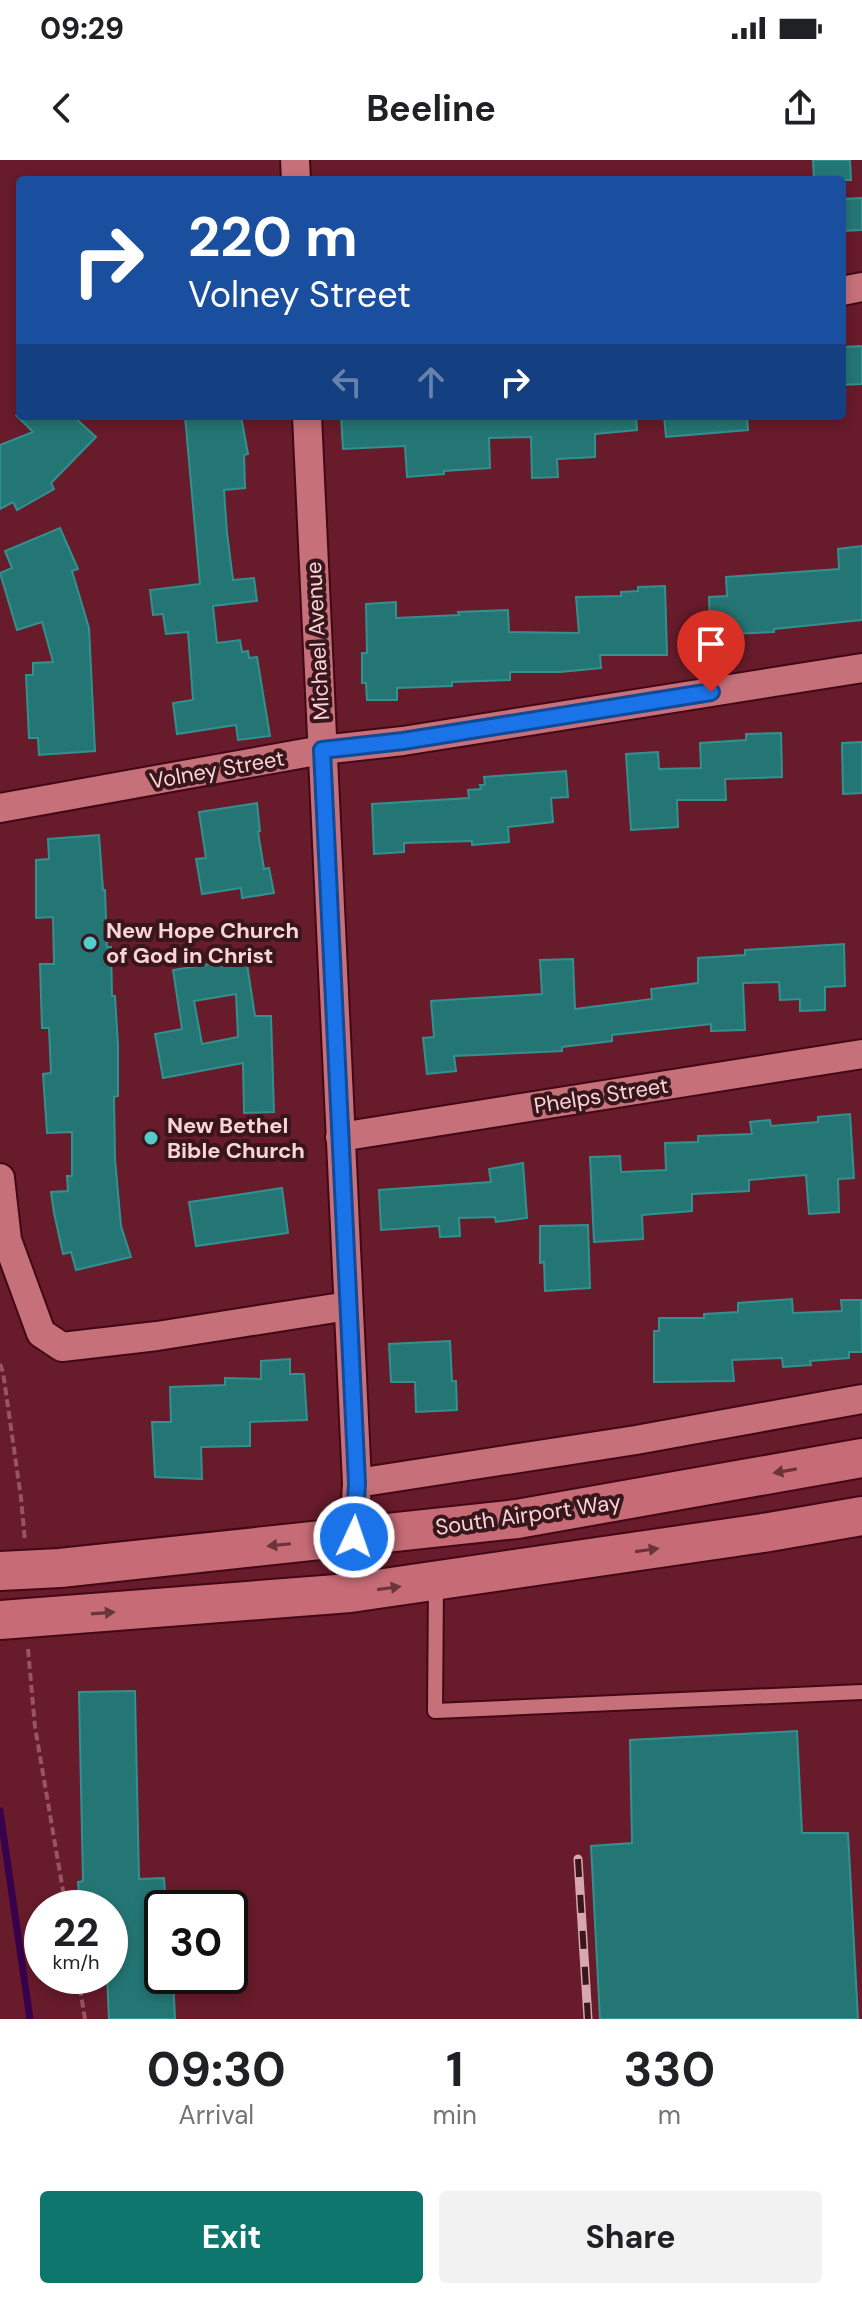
<!DOCTYPE html>
<html lang="en">
<head>
<meta charset="utf-8">
<style>
	:root { --surface:#fff; --page:#f2f2f2; --text:#202124; --muted:#757577; --accent:#0f766e }
	body { margin:0; font-family:"DM Sans",sans-serif; background:var(--page); color:var(--text); height:100vh; display:flex; flex-direction:column; font-size:30px; white-space:nowrap }
	* { box-sizing:border-box; margin:0 }
	p { font-size:26px; color:var(--muted) }
	.icon { flex:none; width:44px; height:44px; fill:none; stroke:currentColor; stroke-width:2; stroke-linecap:round; stroke-linejoin:round }
	.map { position:relative; height:1859px; overflow:hidden }
	.drawer { display:flex; flex-direction:column; background:var(--surface); flex:1 }
	.drawer>* { flex:none }
	.top-card { position:absolute; left:16px; top:16px; width:830px; height:244px; border-radius:8px; box-shadow:0 4px 12px #0003; background:#1a4fa0; color:#fff; overflow:hidden }
	.speed { position:absolute; left:24px; top:1730px; display:flex; gap:16px; font-size:40px; font-weight:700; text-align:center }
	.speed>* { display:grid; place-content:center; width:104px; height:104px; border-radius:50%; background:var(--surface); box-shadow:0 4px 12px #0003; line-height:1 }
	.speed small { font-size:20px; font-weight:400 }
	.speed .limit { border:4px solid #111; border-radius:12px; background:#fff; color:#111 }
	.pin { position:absolute; display:grid; place-items:center; width:68px; height:68px; color:#fff; margin:-82px -34px; border-radius:50% 50% 50% 0; rotate:-45deg; box-shadow:0 0 8px #0007 }
	.pin .icon { rotate:45deg }
	.me { position:absolute; width:88px; margin:-44px; rotate:3deg; stroke-linejoin:round; filter:drop-shadow(0 0 6px #0008) }
	.turn { display:flex; align-items:center; gap:28px; height:168px; padding:0 40px; font-size:36px }
	.turn .icon { width:104px; height:104px; stroke-width:2.5 }
	.turn b { display:block; font-size:56px; line-height:68px }
	.lanes { display:flex; align-items:center; height:76px; padding:0 40px; background:#0003; justify-content:center; gap:40px; direction:ltr }
	.lanes .off { opacity:.35 }
	.eta { display:flex; justify-content:space-evenly; align-items:center; height:136px; text-align:center }
	.eta b { font-size:48px; font-weight:700; line-height:56px }
	.cta { display:flex; gap:16px; margin-top:auto; padding:16px 40px }
	.cta a { flex:1; height:92px; border-radius:8px; background:var(--accent); color:#fff; font-size:32px; font-weight:700; line-height:92px; text-align:center }
	.cta a+a { background:var(--page); color:var(--text) }
	.status { display:flex; justify-content:space-between; align-items:center; height:56px; padding:0 40px; background:var(--surface); direction:ltr }
	.status svg { height:22px; fill:currentColor }
	header { display:flex; justify-content:space-between; align-items:center; height:104px; padding:0 40px; background:var(--surface); font-size:36px; font-weight:700 }
	.map>svg:first-child { display:block }
	.lines { fill:none; stroke-linecap:round; stroke-linejoin:round }
	.stream { stroke:#38014d; stroke-width:7 }
	.building { fill:#247674; stroke:#32918f; stroke-width:2; fill-rule:evenodd }
	.lane-casing { stroke:#430816; stroke-width:18 }
	.street-casing { stroke:#430816; stroke-width:32 }
	.secondary-casing { stroke:#430816; stroke-width:42 }
	.path { stroke:#965560; stroke-width:4; stroke-dasharray:8 4; stroke-linecap:butt }
	.lane { stroke:#c67079; stroke-width:14 }
	.street { stroke:#c67079; stroke-width:28 }
	.secondary { stroke:#c76c77; stroke-width:38 }
	.rail-casing { stroke:#d8a8ae; stroke-width:9 }
	.rail { stroke:#38161b; stroke-width:6; stroke-dasharray:18; stroke-linecap:butt }
	.oneway { fill:#6a343b }
	.route-casing { stroke:#114b97; stroke-width:20 }
	.route { stroke:#1a73e8; stroke-width:14 }
	.poi-dot { fill:#53cdcb; stroke:#38161b; stroke-width:3 }
	.labels { text-anchor:middle; stroke-width:8; stroke-linejoin:round; paint-order:stroke }
	.street-label { font-size:22px; fill:#fbd4d7; stroke:#38161b }
	.poi-label { font-size:22px; font-weight:bold; fill:#fbd4d7; stroke:#38161b; text-anchor:start }
</style>
</head>
<body>
<div class="status"><b>09:29</b><svg viewBox="0 0 49 12"><path d="M0 12V9h3v3zM5 12V6h3v6zM10 12V3h3v9zM15 12V0h3v12zM26 1h20v11H26zM47 4h2v5h-2z"/></svg></div>
<header><svg class="icon" aria-label="back" viewBox="0 0 24 24"><path d="M15 5l-7 7 7 7"/></svg>Beeline<svg class="icon" aria-label="share" viewBox="0 0 24 24"><path d="M12 15V3M7 8l5-5 5 5M5 13v7h14v-7"/></svg></header>
<div class="map">
<svg width="862" height="1859" viewBox="0 0 862 1859">
	<rect width="100%" height="100%" fill="#681b2a"/>
	<g class="lines">
		<path class="stream" d="M0 1651 30 1859"/>
	</g>
	<path class="building" d="M813 0H850L851 20H814Z
		M862 38V70L842 71V39Z
		M862 186V224L842 225V187Z
		M17 256H73L96 277 51 323 54 329 17 350 13 342 0 349V285L33 272Z
		M185 256H241L248 294 244 295 245 328 224 330 227 373 233 420 254 418 257 441 213 446 217 483 240 480 242 492 248 491 249 498 257 497 270 576 238 580 236 565 177 574 173 543 193 540 188 472 166 474 163 454 153 455 150 430 200 424Z
		M341 256H423V258L448 256H636L637 270 595 274V297L557 299 558 317 532 318 531 277 489 278 490 308 444 311V314L407 317 405 286 343 289Z
		M664 256H747L748 270 666 277Z
		M60 368 78 409 72 411 89 468 95 591 39 595 38 578H29L26 515H33V503L53 502 42 462 17 470 0 413 12 408 5 391Z
		M862 386V460L774 469V472L710 475 709 437 727 436 726 417 839 409 838 389Z
		M665 426 667 495H600L601 508 560 512H510V520L452 522V526L397 528V540H367L366 523H362V493H367L366 444 396 442V458L459 455 458 452 508 450 509 472 579 473 576 437 621 436V432L638 431V427Z
		M781 573 782 617 725 619 726 640H677L678 667 631 670 626 594 658 592 659 609 701 608 700 583 746 580V574Z
		M862 582V633L843 634 842 583Z
		M566 611 568 637 551 638 553 662 508 667 509 682 472 685V681L404 683V692L374 694 372 644 469 638 468 630 481 629 480 625H485L484 617Z
		M257 643 260 671 258 672 264 709 269 708 274 733 242 738 241 728 202 734 196 699 206 698 199 652Z
		M99 675 103 730H105L107 787H111L112 836H115L118 885V936L114 937 115 999 121 1066 131 1097 76 1110 71 1092 63 1094 54 1053 51 1032 68 1031 67 1016H72V972L47 973 43 914 51 913 49 868H42L40 804H54L53 757 36 758V700L49 699 48 679Z
		M844 784 845 826 825 827V850L800 851V839L780 840 779 822 743 823 745 870 711 871V864L612 875V881L562 887V891L454 896 456 911 427 914 423 878 434 877 431 841 542 834 540 800 573 799 575 849 652 839 651 829 698 823V798L745 795V790Z
		M246 798 255 856H271L274 952 244 953 243 903 163 918 155 874 182 869 173 810ZM236 834 238 877 202 884 194 841Z
		M850 954 854 1018 838 1019 839 1052 809 1054 806 1015 749 1020V1031L692 1034V1051L642 1055 643 1079 594 1082 590 997 620 996 621 1012 666 1010 665 983 698 982V976L752 974 750 962 770 960 771 966 818 962V957Z
		M523 1003 527 1058 496 1062 495 1057 459 1058 460 1076 440 1077 439 1066 381 1070 379 1030 491 1022 489 1009Z
		M282 1028 288 1073 196 1086 189 1042Z
		M588 1065 590 1128 545 1131 544 1102 540 1103V1066Z
		M792 1139 793 1153 842 1151 841 1140H861L862 1192H849V1198L810 1201 811 1205 783 1207 782 1198 732 1200 734 1221 654 1222V1171H659V1158H704V1154L738 1152V1143Z
		M450 1181 452 1221H456L457 1250 416 1252 415 1222H391L389 1184Z
		M290 1199V1214H304L307 1260 250 1262V1286L201 1287 202 1319 155 1317 152 1262H171L170 1227 225 1225V1218L261 1219V1201Z
		M135 1531 139 1719 164 1718 166 1748H162V1816H173L175 1859H109L107 1816H110V1748H80L78 1722 83 1721 79 1532Z
		M797 1571 802 1673H848L858 1859H600L591 1686 632 1683 630 1580Z"/>
	<g class="lines">
		<g class="lane-casing">
			<path id="lane" d="M436 1423 435 1551 862 1532"/>
		</g>
		<g class="street-casing">
			<path id="street" d="M295 0 296 20
				M842 131 862 127
				M307 256 357 1323 354 1377
				M0 648 322 590 403 581 862 508
				M340 977 862 894
				M0 1018 7 1080 41 1173 62 1187 157 1176 348 1146
				M357 1323 636 1280 862 1239"/>
		</g>
		<g class="secondary-casing">
			<path id="secondary" d="M0 1411 60 1408 517 1359 862 1298
				M0 1460 350 1433 763 1373 862 1356"/>
		</g>
		<path class="path" d="M0 1204 3 1212 21 1338 25 1381
			M28 1489 35 1567 66 1748
			M78 1816 85 1859"/>
		<use href="#lane" class="lane"/>
		<use href="#street" class="street"/>
		<use href="#secondary" class="secondary"/>
		<g class="rail-casing">
			<path id="rail" d="M578 1699 588 1859"/>
		</g>
		<use href="#rail" class="rail"/>
	</g>
	<defs><path id="oneway-solid" d="M-6-.8H1V-3.2L6.5 0L1 3.2V.8H-6Z" transform="scale(2)"/></defs>
	<g class="oneway">
		<use href="#oneway-solid" transform="translate(785 1311) rotate(170)"/>
		<use href="#oneway-solid" transform="translate(279 1385) rotate(174)"/>
		<use href="#oneway-solid" transform="translate(647 1390) rotate(-8)"/>
		<use href="#oneway-solid" transform="translate(389 1428) rotate(-8)"/>
		<use href="#oneway-solid" transform="translate(103 1453) rotate(-4)"/>
	</g>
	<g class="lines">
		<g class="route-casing">
			<path id="route" d="M354 1377 357 1323 322 590 403 581 711 532"/>
		</g>
		<use href="#route" class="route"/>
	</g>
	<g class="poi-dot">
		<circle cx="90" cy="783" r="8"/>
		<circle cx="151" cy="978" r="8"/>
	</g>
	<g class="labels">
		<g class="street-label">
			<text transform="translate(317 481) rotate(-93)" y="8">Michael Avenue</text>
			<text transform="translate(217 609) rotate(-10)" y="8">Volney Street</text>
			<text transform="translate(601 935) rotate(-9)" y="8">Phelps Street</text>
			<text transform="translate(528 1354) rotate(-8)" y="8">South Airport Way</text>
		</g>
		<g class="poi-label">
			<text x="106" y="778">New Hope Church<tspan x="106" dy="25">of God in Christ</tspan></text>
			<text x="167" y="973">New Bethel<tspan x="167" dy="25">Bible Church</tspan></text>
		</g>
	</g>
</svg>
<div class="speed"><div>22<small>km/h</small></div><div class="limit">30</div></div>
<div class="pin" style="left:711px;top:532px;background:#d93025"><svg class="icon" aria-label="arrive" viewBox="0 0 24 24"><path d="M6 21V4h12l-3 4 3 4H6"/></svg></div>
<svg class="me" style="left:354px;top:1377px" viewBox="-20 -20 40 40"><circle r="17" fill="#1a73e8" stroke="#fff" stroke-width="3"/><path d="M0-11L8 9 0 5-8 9z" fill="#fff"/></svg>
<div class="top-card">
<div class="turn"><svg class="icon" aria-label="right" viewBox="0 0 24 24"><path d="M7 20v-9h11M14 6l5 5-5 5"/></svg><div><b>220 m</b>Volney Street</div></div>
<div class="lanes"><svg class="icon off" aria-label="left" viewBox="0 0 24 24"><path d="M17 20v-9H6M10 6l-5 5 5 5"/></svg><svg class="icon off" aria-label="ahead" viewBox="0 0 24 24"><path d="M12 20V5M6 11l6-6 6 6"/></svg><svg class="icon" aria-label="right" viewBox="0 0 24 24"><path d="M7 20v-9h11M14 6l5 5-5 5"/></svg></div>
</div>
</div>
<section class="drawer">
<div class="eta">
<div><b>09:30</b><p>Arrival</p></div>
<div><b>1</b><p>min</p></div>
<div><b>330</b><p>m</p></div>
</div>
<div class="cta"><a>Exit</a><a>Share</a></div>
</section>
</body>
</html>
